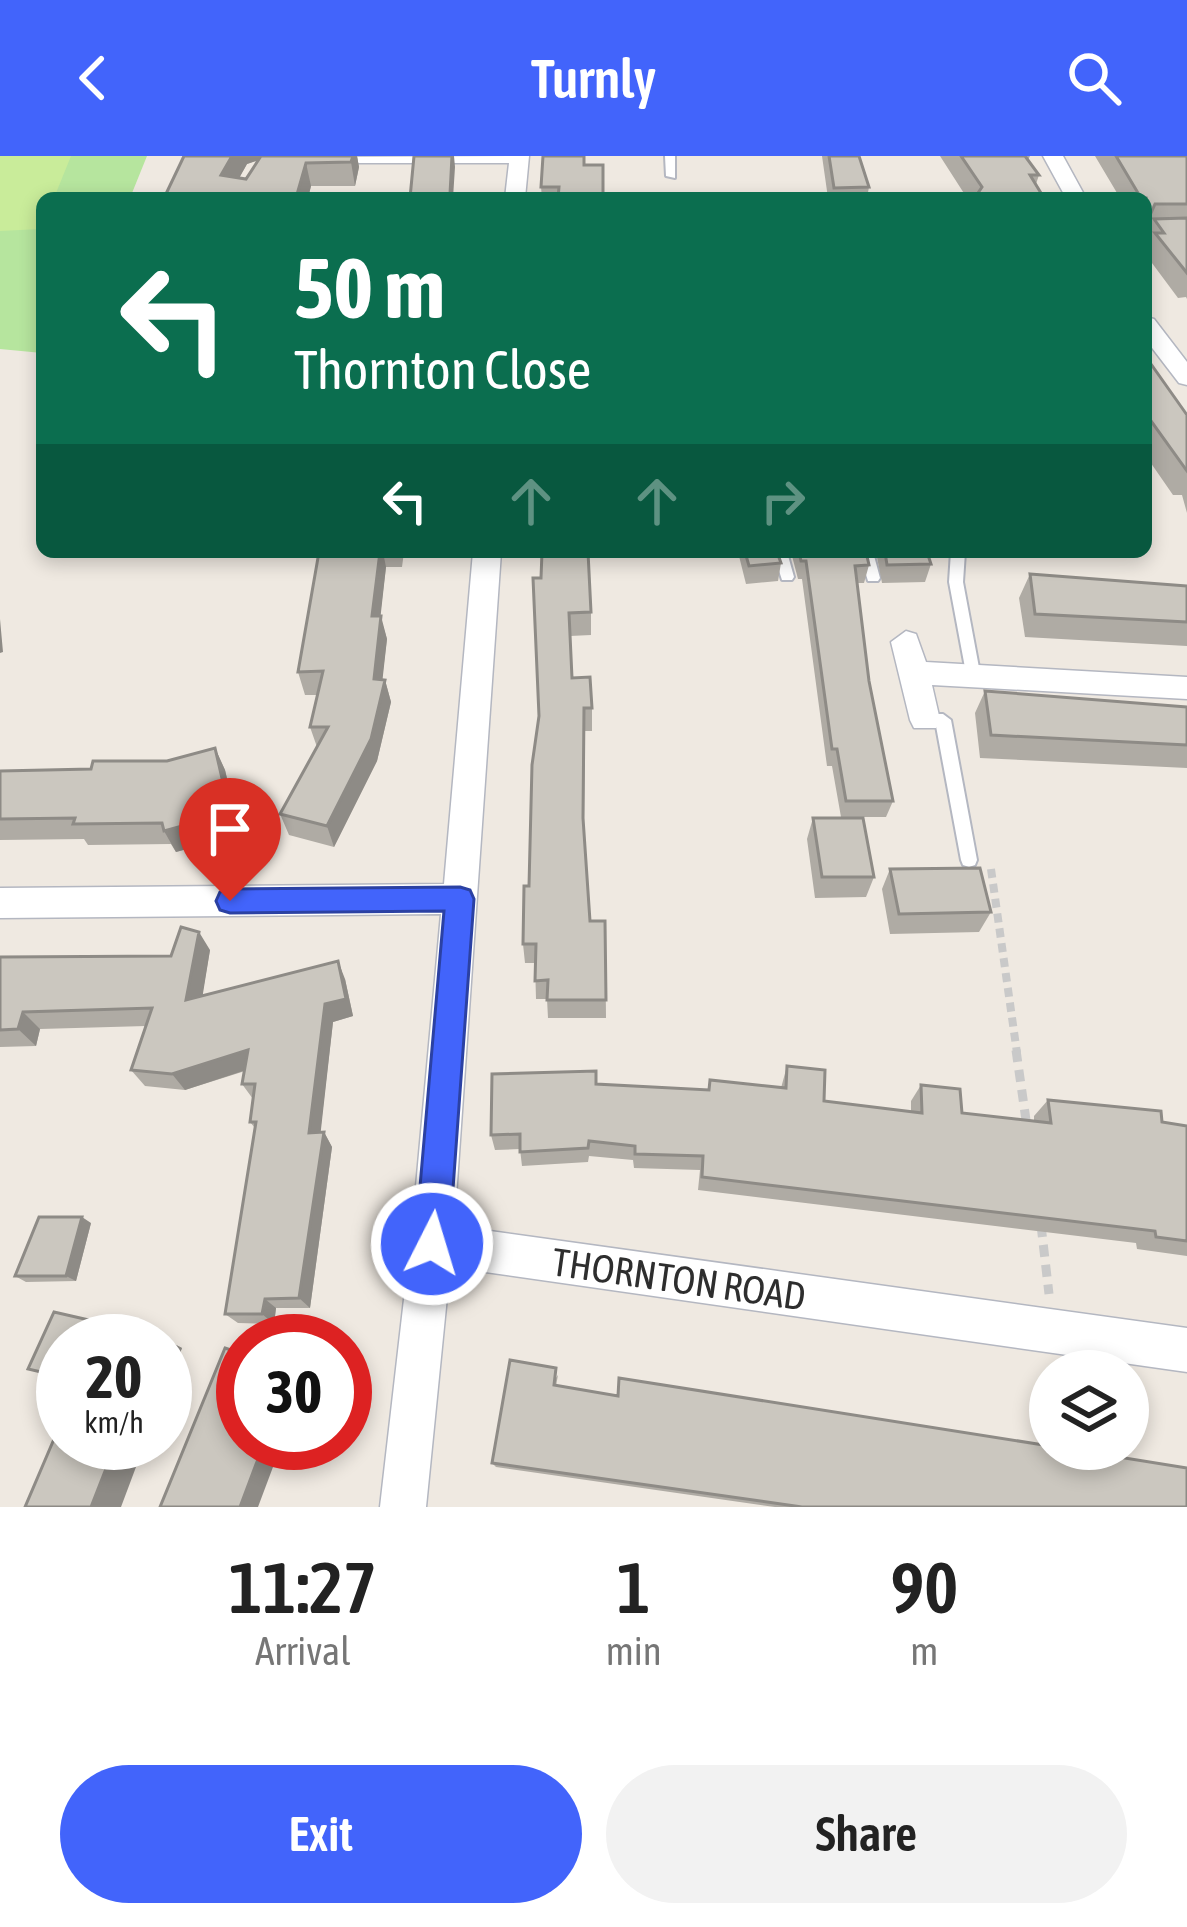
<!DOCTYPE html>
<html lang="en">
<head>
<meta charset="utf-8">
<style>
	:root { --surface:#fff; --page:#f2f2f2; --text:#222; --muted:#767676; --accent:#4264fb }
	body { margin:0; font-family:"Asap Condensed",sans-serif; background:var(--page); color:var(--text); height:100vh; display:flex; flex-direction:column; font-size:45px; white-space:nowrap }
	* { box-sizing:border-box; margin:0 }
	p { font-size:39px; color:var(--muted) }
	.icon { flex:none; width:66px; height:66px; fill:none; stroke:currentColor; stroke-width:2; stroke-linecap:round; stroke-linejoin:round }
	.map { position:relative; height:1351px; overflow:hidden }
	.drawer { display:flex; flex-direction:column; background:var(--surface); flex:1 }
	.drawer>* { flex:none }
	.guide { position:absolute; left:36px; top:36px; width:1116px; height:366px; border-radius:18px; box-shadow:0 6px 18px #0003; background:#0b6e4f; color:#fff; overflow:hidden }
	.controls { position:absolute; left:1029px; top:1194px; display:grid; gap:24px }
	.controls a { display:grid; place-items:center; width:120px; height:120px; border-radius:50%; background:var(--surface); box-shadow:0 6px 18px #0003; font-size:60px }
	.speed { position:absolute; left:36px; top:1158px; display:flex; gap:24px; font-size:60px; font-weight:700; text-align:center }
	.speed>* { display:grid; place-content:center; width:156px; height:156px; border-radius:50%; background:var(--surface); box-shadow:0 6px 18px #0003; line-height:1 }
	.speed small { font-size:30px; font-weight:400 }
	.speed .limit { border:18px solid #d22; background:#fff; color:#111 }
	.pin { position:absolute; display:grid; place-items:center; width:102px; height:102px; color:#fff; margin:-123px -51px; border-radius:50% 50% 50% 0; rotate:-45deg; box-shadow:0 0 12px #0007 }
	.pin .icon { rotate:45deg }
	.me { position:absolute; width:132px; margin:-66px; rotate:5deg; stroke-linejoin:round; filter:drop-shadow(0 0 9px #0008) }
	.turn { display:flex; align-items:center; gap:42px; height:252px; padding:0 60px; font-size:54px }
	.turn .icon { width:156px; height:156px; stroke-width:2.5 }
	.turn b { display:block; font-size:84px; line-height:102px }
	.lanes { display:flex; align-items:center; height:114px; padding:0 60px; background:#0003; justify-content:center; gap:60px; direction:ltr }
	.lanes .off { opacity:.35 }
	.eta { display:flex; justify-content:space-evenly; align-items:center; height:204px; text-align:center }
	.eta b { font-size:72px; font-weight:600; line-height:84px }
	.primary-button { display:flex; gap:24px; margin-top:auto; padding:24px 60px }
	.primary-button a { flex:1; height:138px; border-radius:72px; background:var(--accent); color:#fff; font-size:48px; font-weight:600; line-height:138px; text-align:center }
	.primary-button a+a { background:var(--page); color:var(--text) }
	header { display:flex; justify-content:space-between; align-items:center; height:156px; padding:0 60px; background:var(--accent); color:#fff; font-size:54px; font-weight:600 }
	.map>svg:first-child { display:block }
	.green { fill:#b6e59e }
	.pitch { fill:#c9ec9a }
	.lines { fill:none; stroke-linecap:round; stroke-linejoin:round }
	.service-casing { stroke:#b4b7c1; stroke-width:4 }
	.minor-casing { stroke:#b4b7c1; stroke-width:3 }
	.path-far1 { stroke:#c9c9c9; stroke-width:8; stroke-dasharray:9 6; stroke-linecap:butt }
	.path { stroke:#c9c9c9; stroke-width:9; stroke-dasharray:12 8; stroke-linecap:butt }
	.service { fill:#fff; fill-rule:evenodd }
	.minor { fill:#fff; fill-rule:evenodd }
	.wall { fill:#afaba4; fill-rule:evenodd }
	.shaded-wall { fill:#8e8b86 }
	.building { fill:#cbc7bf; stroke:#8e8b86; stroke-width:3 }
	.route { fill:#4264fb; stroke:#2b41a3; stroke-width:3 }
	.labels { text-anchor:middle; stroke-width:9; stroke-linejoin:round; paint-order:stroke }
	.street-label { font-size:39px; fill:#2e2e2e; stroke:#fff }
</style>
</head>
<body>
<header><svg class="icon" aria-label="back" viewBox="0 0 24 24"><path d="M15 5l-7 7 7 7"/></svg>Turnly<svg class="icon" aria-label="search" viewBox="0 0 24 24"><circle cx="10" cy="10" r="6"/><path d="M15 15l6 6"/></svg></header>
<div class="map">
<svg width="1187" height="1351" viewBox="0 0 1187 1351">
	<rect width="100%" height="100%" fill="#efe9e1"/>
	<path class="green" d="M0 0H147L130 42H42V197L0 193Z"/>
	<path class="pitch" d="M0 0H71L54 42H42L40 73 0 75Z"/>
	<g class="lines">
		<g class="service-casing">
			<path id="service" d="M665 0H675V22L666 20Z
				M773 396H787L794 421 792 424H782Z
				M859 396H873L880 422 878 425H868Z
				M951 396H965L963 426 980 517 973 523 966 517 949 426Z
				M925 558H943L951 564 977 704 975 709 969 711 963 709 961 704 936 570H925L917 564Z"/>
		</g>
		<g class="minor-casing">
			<path id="minor" d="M529 0 525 42H505L509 7H316L306 1Z
				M1043 0H1063L1086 42H1066Z
				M1146 161 1154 163 1187 206V229L1179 227 1146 184Z
				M473 396H501L454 1070 1187 1172V1216L450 1111 426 1351H380L412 1074 441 758 0 762V732L444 728Z
				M906 475 916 478 926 506 1187 521V543L932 529 940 564 936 572H914L910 564 891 486Z"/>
		</g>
		<path class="path-far1" d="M991 713 1017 897"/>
		<path class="path" d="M1016 894 1027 971
			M1041 1069 1049 1138"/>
		<use href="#service" class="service"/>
		<use href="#minor" class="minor"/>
	</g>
	<path class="wall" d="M184 0H357L359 11 355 30H311L308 42H164ZM258 4 246 23 239 22 247 8Z
		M822 0H859L869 31 867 42H828Z
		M940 0H1030L1028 4 1039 19 1036 28 1044 42H967Z
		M1095 0H1187V143L1186 141 1178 142 1146 99 1149 92 1146 82 1151 70H1146V42H1120Z
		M584 9 603 42H542L541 31Z
		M1146 201 1187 259V357L1182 339H1173L1146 300Z
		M319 396H404L402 411H386L380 460 387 483 382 523 385 524 391 546 377 605 334 691 289 679 280 658 317 591 310 571 318 539H305L298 516Z
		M738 396H777L781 407 778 425 746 428Z
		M791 396H866L869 409 864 427H857L869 525 893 645 886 661H841L832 610H827L802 423H798Z
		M876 396H927L931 408 925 426 882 427Z
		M1030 418 1187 430V490L1025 481 1019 442Z
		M533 422 591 456V479L570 480 572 522 592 552V575H585L584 669 590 765H605L606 862H548L547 843H536L535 807H525L523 788 529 730 539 560Z
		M985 535 1187 551V612L980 602 975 557Z
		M215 592 225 614 240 678 176 696 171 688 88 689 84 683 0 684V615L91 613 167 605Z
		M813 662 874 721 866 741 815 742 807 683Z
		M890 713 991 756 979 776 890 778 882 733Z
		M210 794 202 840 345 823 353 860 333 866 320 977 324 976 332 991 310 1152H276L274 1168 238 1167 225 1158 255 972 250 966 253 943 242 928 245 915 185 934 145 930 131 914 146 870 40 873 36 890 0 891V801L171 800Z
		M787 910 824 945 911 955V945L921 929 962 957 1034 965V960L1048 944 1187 970V1100L1137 1093 1136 1087 698 1034 700 1014 634 1012 633 1004 589 1000 588 1006 522 1010 520 993 495 994 491 979 596 928 708 934 710 924 781 932Z
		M91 1067 76 1125 26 1126 15 1120Z
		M54 1156 159 1180 182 1192 165 1235V1185H63V1225L28 1213Z
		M558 1219 556 1230 1187 1351H775L496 1311 492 1307Z"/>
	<path class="shaded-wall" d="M232 0H272L247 8 228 42 221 19Z
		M353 0H357L359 11 355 30 351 6Z
		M452 0H454L455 11 453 42H450Z
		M306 7 311 30 308 42H296Z
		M380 396H383L386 411 378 483 372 460Z
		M381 460 387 483 380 546 385 524 391 546 377 605 334 691 327 670 374 523Z
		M0 463 3 496 0 497Z
		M215 592 225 614 240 678 176 696 164 675Z
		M199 776 210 794 199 862 186 844Z
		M338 805 345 823 353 860 333 866 319 991 309 977 325 848Z
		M23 856 40 873 36 890 18 873Z
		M248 894 258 910 185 934 172 918Z
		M324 976 332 991 310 1152 299 1142Z
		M82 1061 91 1067 76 1125 66 1120Z
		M265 1143 276 1152 274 1168 262 1158Z
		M159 1180 182 1192 165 1235V1185H157Z
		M116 1287H145L121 1351H91Z
		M264 1287H282L258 1351H240Z"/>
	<path class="building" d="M184 0H232L221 19 246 23 261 0H353L351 6 306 7 296 42H164Z
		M414 0H452L450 38H454L453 42H410Z
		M543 0H584V9H603V42H558L559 31H541Z
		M829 0H859L869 31 834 32Z
		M961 0H1025L1039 19H1030L1044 42H987L978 37 982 31Z
		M1116 0H1187V48H1155L1151 57 1146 49V42H1141Z
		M793 38 794 42H760L759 39Z
		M1187 62V117L1155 77H1164L1154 63Z
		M1146 201 1187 259V315L1146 258Z
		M319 396H380L372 460H381L374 523 385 524 371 583 327 670 280 658 328 571H310L323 515 298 516Z
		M542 396H588L591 456 569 457 572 522 590 521 592 552H584L583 662 590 765H605L606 844H547L548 824 535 825 536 788H523L524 730H529L532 609 539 560 533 422H541Z
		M745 396H777L781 407 749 410Z
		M799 396H866L869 409 855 410 869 525 893 645H846L837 593H832L806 405H801Z
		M885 396H927L931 408 887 409Z
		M1030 418 1187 430V466L1035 458Z
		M985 535 1187 551V589L991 579Z
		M215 592 230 657 164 675 162 667 73 668 75 662 0 663V615L91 613 93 605H167Z
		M813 662H863L874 721H822Z
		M980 712 991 756 899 758 890 713Z
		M181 771 199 776 186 844 338 805 346 843 325 848 309 977 324 976 299 1142 265 1143 262 1158H225L256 966H250L255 928H242L248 894 172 918 131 914 152 852 23 856 18 873 0 874V801L171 800Z
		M787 910 825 914 824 945 922 957 921 929 960 933 962 957 1051 967 1048 944 1161 955 1162 966 1187 970V1085L1156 1081 1155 1075 702 1021 703 1000 635 998V990L589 985 588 992 520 996V978L491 979 492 918 596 915V928L709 934 710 924 786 932Z
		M39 1061H82L66 1120H15Z
		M54 1156 159 1180 157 1185H63V1221L28 1213Z
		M225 1192 243 1198V1287H264L240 1351H160Z
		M510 1204 556 1212 554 1229 618 1240 619 1222 1050 1290V1293H1069L1187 1312V1351H802L492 1307Z
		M63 1262V1287H116L91 1351H25Z"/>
	<path class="route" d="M460 731 470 734 474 743 449 1088 444 1100 432 1105 420 1100 415 1088 444 755 230 757 220 754 216 745 220 736 230 733Z"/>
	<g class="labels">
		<g class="street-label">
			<text transform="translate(679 1123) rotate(8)" y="14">THORNTON ROAD</text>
		</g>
	</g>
</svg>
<div class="controls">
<a><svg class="icon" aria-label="layers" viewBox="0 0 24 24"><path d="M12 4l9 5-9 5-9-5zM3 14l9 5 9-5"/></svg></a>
</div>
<div class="speed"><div>20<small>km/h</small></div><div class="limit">30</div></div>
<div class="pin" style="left:230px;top:745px;background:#d93025"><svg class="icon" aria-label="arrive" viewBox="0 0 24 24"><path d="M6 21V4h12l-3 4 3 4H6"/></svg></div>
<svg class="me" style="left:432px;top:1088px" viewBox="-20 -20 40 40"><circle r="17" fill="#4264fb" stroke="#fff" stroke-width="3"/><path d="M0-11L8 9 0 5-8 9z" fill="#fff"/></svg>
<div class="guide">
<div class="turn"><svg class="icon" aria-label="left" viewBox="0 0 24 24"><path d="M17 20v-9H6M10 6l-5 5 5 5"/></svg><div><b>50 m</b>Thornton Close</div></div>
<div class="lanes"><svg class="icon" aria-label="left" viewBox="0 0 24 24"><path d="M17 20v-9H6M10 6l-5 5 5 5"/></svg><svg class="icon off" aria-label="ahead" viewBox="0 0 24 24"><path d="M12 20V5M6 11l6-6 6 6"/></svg><svg class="icon off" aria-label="ahead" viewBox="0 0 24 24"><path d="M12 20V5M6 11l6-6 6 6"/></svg><svg class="icon off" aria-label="right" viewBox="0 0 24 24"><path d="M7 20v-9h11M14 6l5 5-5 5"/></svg></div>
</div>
</div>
<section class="drawer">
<div class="eta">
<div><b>11:27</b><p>Arrival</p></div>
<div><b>1</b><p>min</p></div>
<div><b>90</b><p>m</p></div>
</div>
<div class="primary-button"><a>Exit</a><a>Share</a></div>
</section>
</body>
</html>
